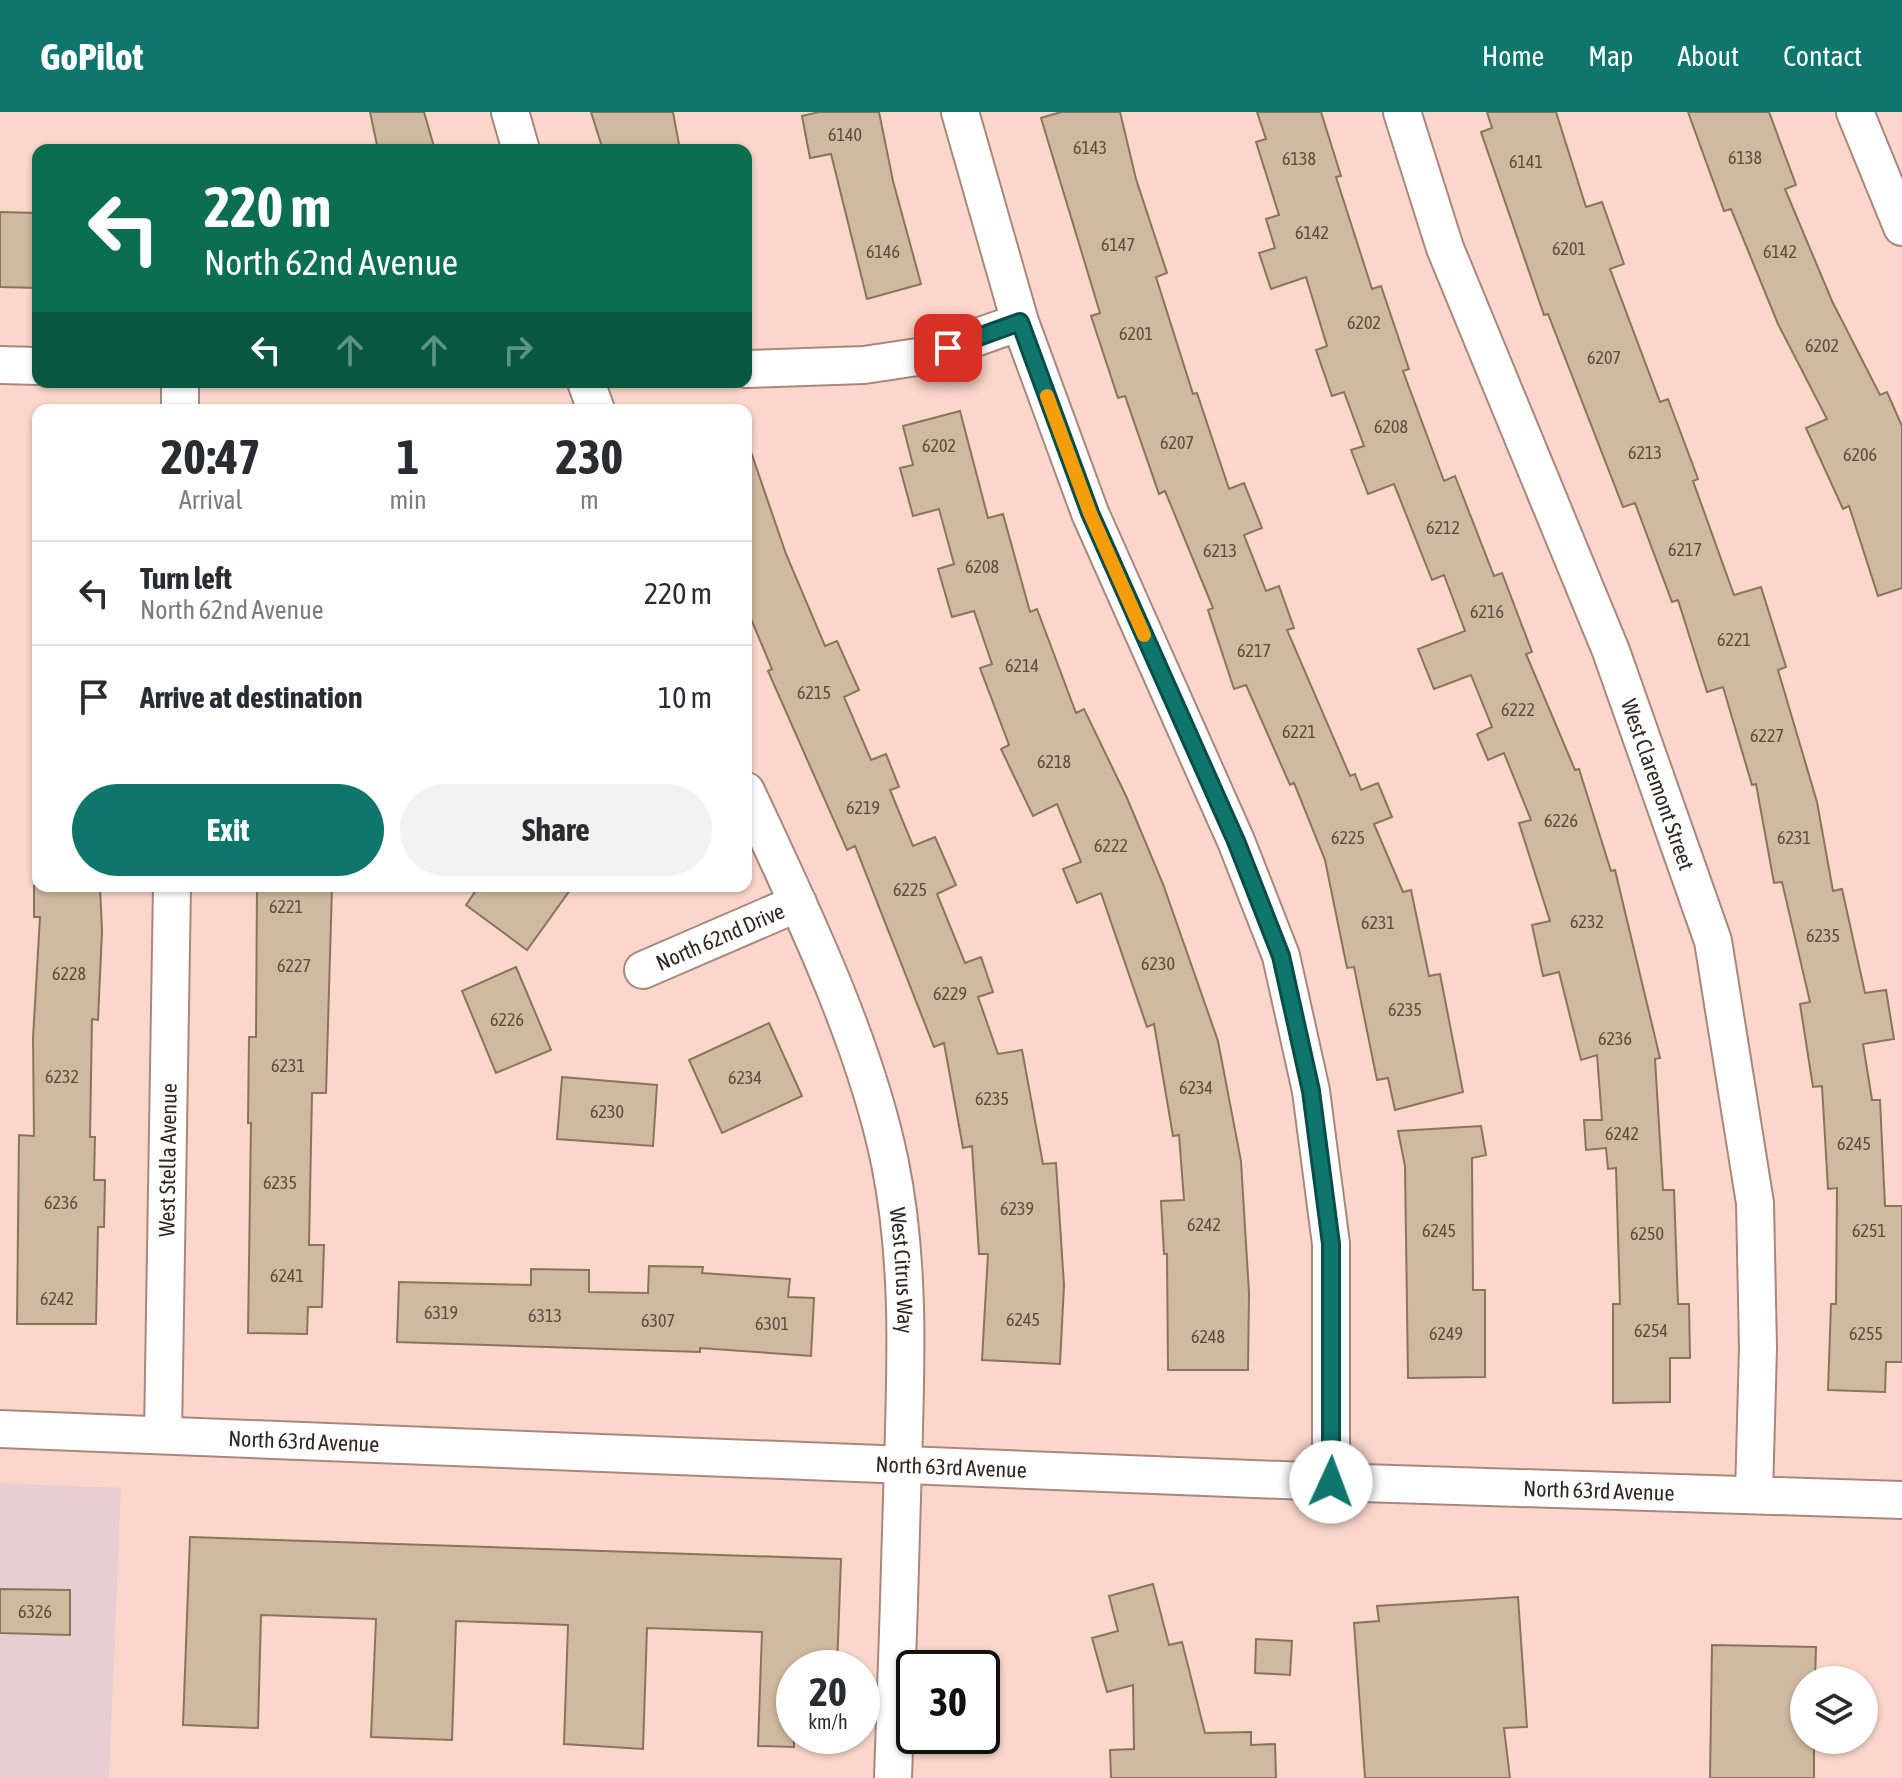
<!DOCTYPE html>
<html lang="en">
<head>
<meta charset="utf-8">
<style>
	:root { --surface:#fff; --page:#f2f2f3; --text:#2b2b33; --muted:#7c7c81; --line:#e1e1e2; --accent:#0f766e }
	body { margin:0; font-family:"Asap Condensed",sans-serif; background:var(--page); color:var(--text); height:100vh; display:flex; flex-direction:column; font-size:30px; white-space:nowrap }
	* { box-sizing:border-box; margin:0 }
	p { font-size:26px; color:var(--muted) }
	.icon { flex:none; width:44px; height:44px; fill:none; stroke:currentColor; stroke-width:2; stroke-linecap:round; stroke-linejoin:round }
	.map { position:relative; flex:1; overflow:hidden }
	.sheet { position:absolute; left:32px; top:292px; width:720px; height:488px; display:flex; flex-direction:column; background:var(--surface); border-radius:16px; box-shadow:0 2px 6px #0004 }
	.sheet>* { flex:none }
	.hud { position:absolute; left:32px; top:32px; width:720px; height:244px; border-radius:16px; box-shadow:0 2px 6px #0004; background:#0b6e4f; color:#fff; overflow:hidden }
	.tools { position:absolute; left:1790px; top:1554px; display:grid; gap:16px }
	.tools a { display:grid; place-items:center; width:88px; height:88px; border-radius:50%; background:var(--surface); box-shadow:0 2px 6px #0004; font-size:40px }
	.speed { position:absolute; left:776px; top:1538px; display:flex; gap:16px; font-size:40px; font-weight:700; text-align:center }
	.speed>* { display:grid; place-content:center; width:104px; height:104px; border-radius:50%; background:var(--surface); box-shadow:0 2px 6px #0004; line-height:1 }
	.speed small { font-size:20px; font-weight:400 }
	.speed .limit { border:4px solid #111; border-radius:12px; background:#fff; color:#111 }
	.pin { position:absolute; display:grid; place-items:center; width:68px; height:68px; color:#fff; margin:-34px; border-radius:16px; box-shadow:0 4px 12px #0006 }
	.me { position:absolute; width:88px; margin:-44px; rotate:2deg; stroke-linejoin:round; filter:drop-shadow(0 0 6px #0008) }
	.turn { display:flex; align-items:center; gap:28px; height:168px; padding:0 40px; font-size:36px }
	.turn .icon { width:104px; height:104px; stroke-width:2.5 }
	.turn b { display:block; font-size:56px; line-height:68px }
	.lanes { display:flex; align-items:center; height:76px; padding:0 40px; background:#0003; justify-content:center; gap:40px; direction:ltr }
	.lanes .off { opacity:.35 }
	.eta { display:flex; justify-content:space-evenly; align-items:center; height:136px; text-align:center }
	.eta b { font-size:48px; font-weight:700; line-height:56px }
	.button { display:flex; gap:16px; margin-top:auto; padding:16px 40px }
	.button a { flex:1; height:92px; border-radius:48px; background:var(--accent); color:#fff; font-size:32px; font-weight:700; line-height:92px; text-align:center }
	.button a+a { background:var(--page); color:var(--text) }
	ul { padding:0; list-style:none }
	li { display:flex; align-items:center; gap:24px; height:104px; padding:0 40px; border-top:2px solid var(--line) }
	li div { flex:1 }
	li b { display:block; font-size:30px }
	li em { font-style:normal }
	header { display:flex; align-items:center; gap:48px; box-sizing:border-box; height:112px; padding:0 40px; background:var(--accent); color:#fff }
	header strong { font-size:38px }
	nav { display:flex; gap:44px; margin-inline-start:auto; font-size:28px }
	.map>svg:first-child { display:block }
	.commercial { fill:#e8ced2 }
	.building { fill:#cfb99f; stroke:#89755d; stroke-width:2 }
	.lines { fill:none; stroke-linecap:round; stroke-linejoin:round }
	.minor-casing { stroke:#a8887d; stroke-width:40 }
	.minor { stroke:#fff; stroke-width:36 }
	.route-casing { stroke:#0a4d48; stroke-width:20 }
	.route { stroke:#0f766e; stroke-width:14 }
	.slow { stroke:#f59e0b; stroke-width:14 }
	.labels { text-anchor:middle; stroke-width:8; stroke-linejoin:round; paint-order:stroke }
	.number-label { font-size:18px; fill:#5b4c41 }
	.street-label { font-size:22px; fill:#342722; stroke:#fff }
</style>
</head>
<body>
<header>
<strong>GoPilot</strong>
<nav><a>Home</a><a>Map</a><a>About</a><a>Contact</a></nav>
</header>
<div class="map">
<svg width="1902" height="1666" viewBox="0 0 1902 1666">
	<rect width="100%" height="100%" fill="#fad7ca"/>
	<path class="commercial" d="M0 1371 121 1376 109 1666H0Z"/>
	<path class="building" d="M370 0H424L435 38H378Z
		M591 0H673L680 38H603Z
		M819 0H879L893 69 921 172 867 187 831 42 810 46 802 4Z
		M1061 0H1120L1136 67 1167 161 1156 165 1193 282 1197 281 1229 377 1244 371 1262 416 1244 423 1266 479 1279 474 1294 516 1287 518 1350 664 1355 662 1361 678 1378 671 1392 705 1374 712 1403 780 1411 778 1429 864 1440 862 1463 980 1395 998 1388 966 1377 968 1354 855 1347 856 1325 748 1294 671 1290 673 1246 573 1234 577 1208 498 1213 496 1165 379 1159 382 1125 284 1118 286 1091 204 1100 201 1041 6Z
		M1257 0H1321L1341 64 1336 65 1372 177 1381 174 1409 257 1403 259 1444 369 1455 364 1494 464 1502 461 1532 540 1526 542 1575 658 1579 657 1611 759 1615 758 1660 946 1655 947 1663 1078H1674L1678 1192H1689L1690 1246H1670V1290L1613 1291V1192H1620L1616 1056 1608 1057 1606 1036 1586 1038 1584 1008H1602L1597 943 1581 948 1559 860 1543 864 1532 813 1550 809 1519 711 1531 708 1504 641 1488 648 1477 622 1492 615 1471 563 1434 577 1418 537 1465 519 1444 463 1432 468 1394 372 1368 382 1351 338 1364 334 1344 280 1332 284 1316 238 1327 234 1306 165 1271 177 1259 141 1275 136 1266 107 1279 103 1256 30 1266 27Z
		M1487 0H1556L1586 95 1602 90 1624 152 1610 157 1660 290 1668 287 1698 367 1693 369 1734 483 1761 475 1786 555 1778 558 1817 690 1833 779 1842 777 1865 881 1886 878 1894 927 1863 932 1872 988H1880L1885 1094H1902V1250H1886L1885 1280 1828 1278 1831 1192H1836L1837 1076 1828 1077 1822 974 1813 975 1800 892 1810 890 1782 770 1774 771 1756 672 1752 673 1723 575 1707 580 1678 488 1672 490 1635 391 1623 395 1548 202 1544 203 1481 20 1492 16Z
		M1688 0H1769L1796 73 1785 77 1832 189 1880 283 1887 280 1902 314V476L1878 484 1849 394 1843 397 1806 316 1827 307 1778 212 1731 97 1724 99Z
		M0 100 38 101V176L0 175Z
		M960 299 988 406 1003 402 1030 500 1037 497 1076 601 1084 597 1127 686 1163 772 1218 929 1241 1049 1249 1181 1248 1258H1168L1167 1142H1164L1161 1089 1184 1088 1179 1023 1173 1024 1154 912 1147 915 1101 781 1077 791 1063 757 1081 750 1057 692 1033 704 1001 637 1009 633 980 556 992 552 974 499 952 505 938 457 954 452 939 397 913 404 900 356 913 353 903 314Z
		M746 340H751L786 442 825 534 837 529 859 578 844 585 871 648 886 642 899 675 890 678 913 734 935 725 956 773 937 782 965 851 981 845 993 880 978 885 998 942 1022 938 1043 1052 1056 1051 1064 1173 1060 1252 982 1248 988 1142H979L972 1034 963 1036 944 931 934 935 855 734 847 738 768 559 772 557 746 495Z
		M34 774H100L102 819 98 908 92 907 90 1025H95L94 1068H105L104 1115H98L96 1212H17L19 1023 34 1024 33 926 40 805H34Z
		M257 774H332L326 981H312L309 1133H324L322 1195H308L307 1222 248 1221 251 1011H248L249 925H256Z
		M479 774H573L527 838 466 793Z
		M516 855 551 938 496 961 462 879Z
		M769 911 802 984 722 1021 689 948Z
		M562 965 657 973 653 1034 557 1027Z
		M1481 1014 1486 1043 1472 1046 1473 1178H1485V1265L1408 1266 1405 1054 1398 1019Z
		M649 1154 703 1155 702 1161 790 1167 788 1185 814 1186 811 1244 700 1236V1240L397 1230 399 1170 531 1173V1157L589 1158V1180L648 1181Z
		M190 1425 841 1447 837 1556H794V1635L758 1634 762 1520 647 1516 643 1637 564 1632 568 1513 456 1509 452 1628 371 1625 376 1507 261 1503 258 1616 183 1613Z
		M1153 1472 1169 1533 1182 1530 1205 1621 1251 1620V1633L1275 1632 1276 1666H1111L1110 1638 1134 1637 1133 1573 1107 1580 1092 1526 1118 1519 1109 1484Z
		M0 1477 70 1478V1523L0 1521Z
		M1518 1485 1527 1615 1504 1616 1510 1666H1365L1354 1511 1379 1509 1377 1494Z
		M1256 1527 1292 1529 1290 1563 1255 1561Z
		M1712 1533 1816 1535 1815 1568H1804V1628H1814V1666H1710Z"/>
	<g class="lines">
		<g class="minor-casing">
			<g id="minor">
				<path d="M510 0 521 38"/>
				<path d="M960 0 1020 210 1090 401 1236 729 1281 844 1311 979 1331 1132V1370"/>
				<path id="s1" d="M1402 0 1445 136 1611 539 1713 829 1755 1091 1758 1236 1754 1381"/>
				<path d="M1855 0 1902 115"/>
				<path d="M0 253 38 254"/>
				<path d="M746 257 864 253 924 244 1020 210"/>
				<path d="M586 270 596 298"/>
				<path d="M180 298V270"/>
				<path id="s2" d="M746 679C799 793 865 928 890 1051 910 1150 906 1251 903 1352 900 1457 897 1561 893 1666"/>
				<path id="s3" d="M643 858 798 791"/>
				<path id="s4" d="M0 1317 1331 1370 1902 1388"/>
				<path id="s5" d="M163 1322 172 774"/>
			</g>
		</g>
		<use href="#minor" class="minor"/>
	</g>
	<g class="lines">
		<g class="route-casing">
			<path id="route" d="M948 236 1020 210 1090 401 1236 729 1281 844 1311 979 1331 1132V1370"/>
		</g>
		<use href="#route" class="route"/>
		<path class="slow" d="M1047 284 1090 401 1144 523"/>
	</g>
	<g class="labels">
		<g class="number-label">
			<text x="845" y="29">6140</text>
			<text x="1090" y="42">6143</text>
			<text x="1745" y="52">6138</text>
			<text x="1299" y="53">6138</text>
			<text x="1526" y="56">6141</text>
			<text x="1312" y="127">6142</text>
			<text x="1118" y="139">6147</text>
			<text x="1569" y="143">6201</text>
			<text x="883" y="146">6146</text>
			<text x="1780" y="146">6142</text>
			<text x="1364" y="217">6202</text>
			<text x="1136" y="228">6201</text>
			<text x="1822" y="240">6202</text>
			<text x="1604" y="252">6207</text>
			<text x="1391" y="321">6208</text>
			<text x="1177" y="337">6207</text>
			<text x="939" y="340">6202</text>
			<text x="1645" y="347">6213</text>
			<text x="1860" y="349">6206</text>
			<text x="1443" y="422">6212</text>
			<text x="1685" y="444">6217</text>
			<text x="1220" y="445">6213</text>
			<text x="982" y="461">6208</text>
			<text x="1487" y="506">6216</text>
			<text x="1734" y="534">6221</text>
			<text x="1254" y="545">6217</text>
			<text x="1022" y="560">6214</text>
			<text x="814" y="587">6215</text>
			<text x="1518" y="604">6222</text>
			<text x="1299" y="626">6221</text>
			<text x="1767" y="630">6227</text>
			<text x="1054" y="656">6218</text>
			<text x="863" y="702">6219</text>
			<text x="1561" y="715">6226</text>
			<text x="1348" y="732">6225</text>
			<text x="1794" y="732">6231</text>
			<text x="1111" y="740">6222</text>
			<text x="910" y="784">6225</text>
			<text x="286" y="801">6221</text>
			<text x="1587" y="816">6232</text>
			<text x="1378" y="817">6231</text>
			<text x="1823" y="830">6235</text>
			<text x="1158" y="858">6230</text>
			<text x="294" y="860">6227</text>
			<text x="69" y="868">6228</text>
			<text x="950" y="888">6229</text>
			<text x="1405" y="904">6235</text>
			<text x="507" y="914">6226</text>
			<text x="1615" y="933">6236</text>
			<text x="288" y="960">6231</text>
			<text x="62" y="971">6232</text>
			<text x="745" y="972">6234</text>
			<text x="1196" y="982">6234</text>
			<text x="992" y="993">6235</text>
			<text x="607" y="1006">6230</text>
			<text x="1622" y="1028">6242</text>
			<text x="1854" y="1038">6245</text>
			<text x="280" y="1077">6235</text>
			<text x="61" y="1097">6236</text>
			<text x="1017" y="1103">6239</text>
			<text x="1204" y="1119">6242</text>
			<text x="1439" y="1125">6245</text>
			<text x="1869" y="1125">6251</text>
			<text x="1647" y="1128">6250</text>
			<text x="287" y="1170">6241</text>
			<text x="57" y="1193">6242</text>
			<text x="441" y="1207">6319</text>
			<text x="545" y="1210">6313</text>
			<text x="1023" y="1214">6245</text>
			<text x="658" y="1215">6307</text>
			<text x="772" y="1218">6301</text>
			<text x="1651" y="1225">6254</text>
			<text x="1446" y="1228">6249</text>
			<text x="1866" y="1228">6255</text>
			<text x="1208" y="1231">6248</text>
			<text x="35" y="1506">6326</text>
		</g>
		<g class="street-label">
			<text dy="8" stroke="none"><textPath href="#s1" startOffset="720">West Claremont Street</textPath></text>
			<text dy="8" stroke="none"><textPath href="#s3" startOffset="84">North 62nd Drive</textPath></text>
			<text dy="8" stroke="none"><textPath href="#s5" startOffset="274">West Stella Avenue</textPath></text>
			<text dy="8" stroke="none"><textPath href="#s2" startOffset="508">West Citrus Way</textPath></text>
			<text dy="8" stroke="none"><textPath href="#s4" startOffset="304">North 63rd Avenue</textPath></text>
			<text dy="8" stroke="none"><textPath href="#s4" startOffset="952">North 63rd Avenue</textPath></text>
			<text dy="8" stroke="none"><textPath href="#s4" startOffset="1600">North 63rd Avenue</textPath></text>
		</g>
	</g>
</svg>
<div class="tools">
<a><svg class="icon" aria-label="layers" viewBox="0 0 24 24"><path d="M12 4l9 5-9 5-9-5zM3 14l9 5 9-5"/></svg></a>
</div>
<div class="speed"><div>20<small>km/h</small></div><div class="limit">30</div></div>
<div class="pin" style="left:948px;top:236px;background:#d93025"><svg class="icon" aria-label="arrive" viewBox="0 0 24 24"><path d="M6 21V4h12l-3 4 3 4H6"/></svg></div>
<svg class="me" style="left:1331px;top:1370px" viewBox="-20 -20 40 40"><circle r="19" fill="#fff"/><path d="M0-13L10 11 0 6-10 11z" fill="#0f766e"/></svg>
<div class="hud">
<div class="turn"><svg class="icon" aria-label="left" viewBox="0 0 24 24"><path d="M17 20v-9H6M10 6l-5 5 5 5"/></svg><div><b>220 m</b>North 62nd Avenue</div></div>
<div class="lanes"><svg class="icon" aria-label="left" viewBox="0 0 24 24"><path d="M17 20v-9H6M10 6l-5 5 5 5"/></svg><svg class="icon off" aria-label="ahead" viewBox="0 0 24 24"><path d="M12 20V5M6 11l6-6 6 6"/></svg><svg class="icon off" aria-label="ahead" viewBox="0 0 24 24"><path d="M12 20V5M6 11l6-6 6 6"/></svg><svg class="icon off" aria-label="right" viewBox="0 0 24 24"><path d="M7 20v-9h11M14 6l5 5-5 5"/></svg></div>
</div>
<section class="sheet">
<div class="eta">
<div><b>20:47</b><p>Arrival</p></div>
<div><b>1</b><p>min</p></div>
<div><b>230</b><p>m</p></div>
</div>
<ul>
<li><svg class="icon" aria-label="left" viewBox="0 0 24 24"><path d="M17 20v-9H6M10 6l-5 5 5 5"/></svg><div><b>Turn left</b><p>North 62nd Avenue</p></div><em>220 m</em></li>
<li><svg class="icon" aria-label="arrive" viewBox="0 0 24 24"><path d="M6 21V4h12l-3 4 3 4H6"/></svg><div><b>Arrive at destination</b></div><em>10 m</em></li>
</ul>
<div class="button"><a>Exit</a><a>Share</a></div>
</section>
</div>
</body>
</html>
